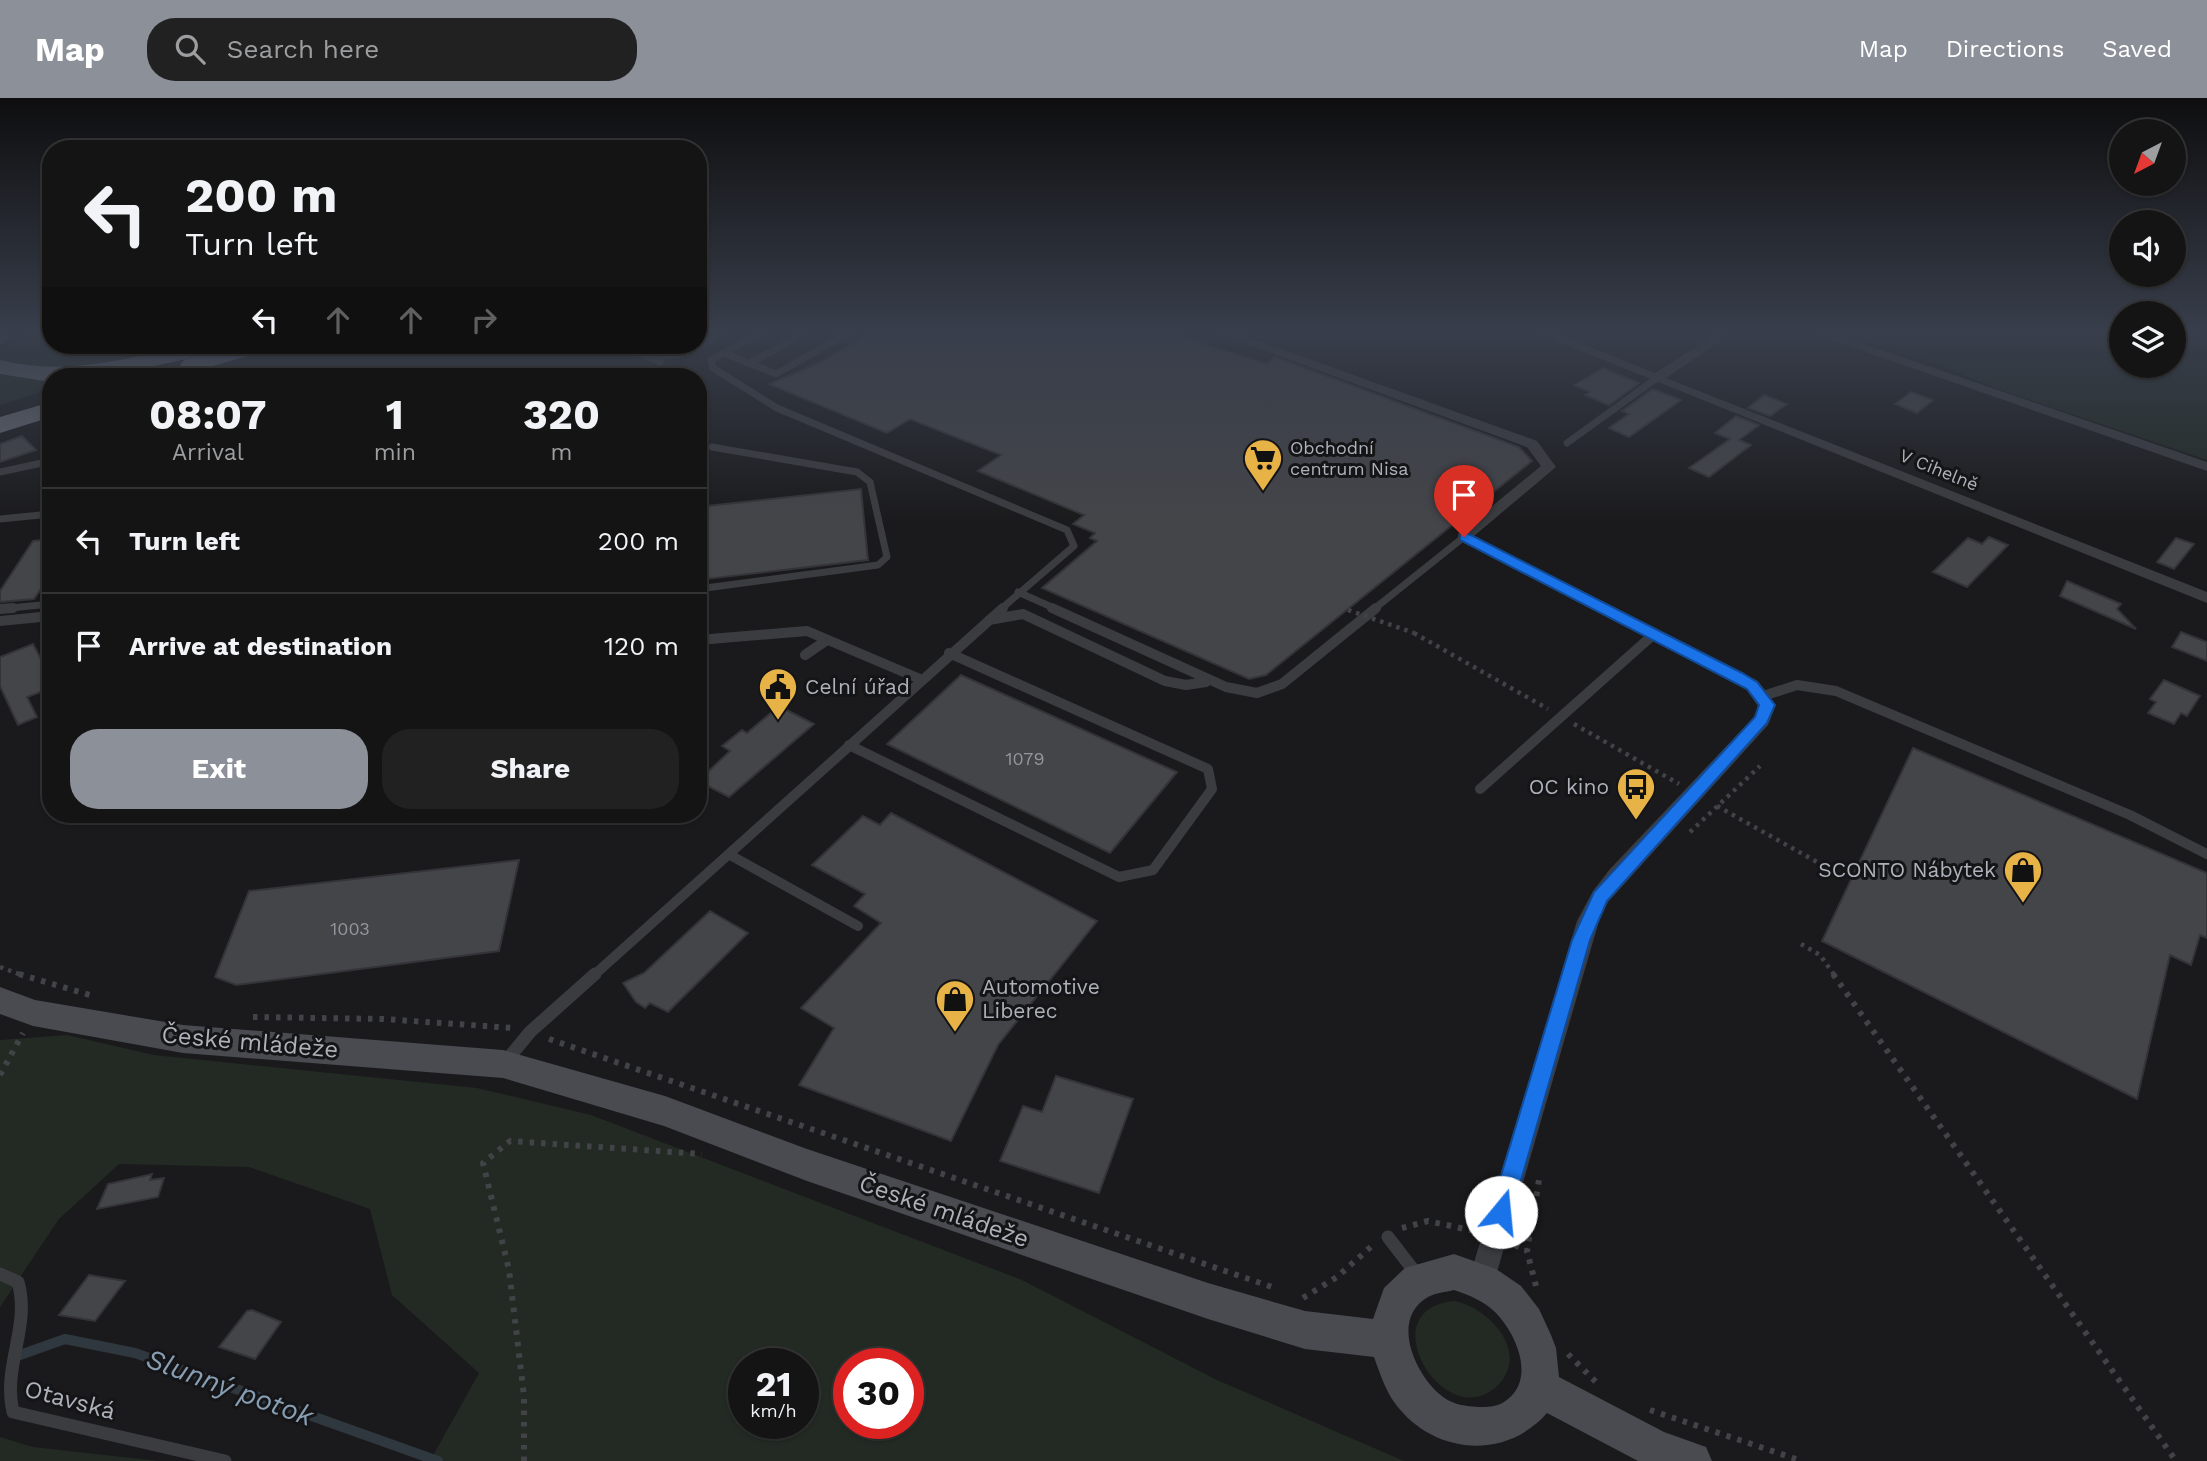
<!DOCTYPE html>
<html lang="en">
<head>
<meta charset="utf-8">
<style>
	:root { --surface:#141415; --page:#212122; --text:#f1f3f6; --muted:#9d9ea0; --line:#333334; --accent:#8c9099 }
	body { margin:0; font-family:"Work Sans",sans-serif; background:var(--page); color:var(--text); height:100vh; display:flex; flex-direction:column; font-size:26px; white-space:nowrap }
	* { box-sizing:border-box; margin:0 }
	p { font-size:23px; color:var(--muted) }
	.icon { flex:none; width:38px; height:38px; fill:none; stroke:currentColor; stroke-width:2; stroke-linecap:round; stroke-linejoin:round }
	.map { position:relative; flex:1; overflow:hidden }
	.drawer { position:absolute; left:42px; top:270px; width:665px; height:455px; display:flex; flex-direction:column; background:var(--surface); border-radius:28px; box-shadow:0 2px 5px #0004,0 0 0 2px var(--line) }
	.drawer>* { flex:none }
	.guide { position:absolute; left:42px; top:42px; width:665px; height:214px; border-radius:28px; box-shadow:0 2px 5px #0004,0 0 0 2px var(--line); background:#141415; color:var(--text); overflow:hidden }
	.needle { width:46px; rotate:221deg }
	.tools { position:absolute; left:2109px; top:21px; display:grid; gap:14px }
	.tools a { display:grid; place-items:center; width:77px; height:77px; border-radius:50%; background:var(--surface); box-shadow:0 2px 5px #0004,0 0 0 2px var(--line); font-size:35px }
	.speed { position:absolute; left:728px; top:1250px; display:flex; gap:14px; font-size:35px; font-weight:700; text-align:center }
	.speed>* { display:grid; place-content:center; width:91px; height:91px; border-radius:50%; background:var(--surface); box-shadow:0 2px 5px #0004,0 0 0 2px var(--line); line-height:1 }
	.speed small { font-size:18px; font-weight:400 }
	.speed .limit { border:10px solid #d22; background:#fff; color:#111 }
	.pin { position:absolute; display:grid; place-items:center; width:60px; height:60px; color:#fff; margin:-72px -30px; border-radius:50% 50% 50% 0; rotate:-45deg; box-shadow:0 0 7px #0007 }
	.pin .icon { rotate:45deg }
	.me { position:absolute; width:77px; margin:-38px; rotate:17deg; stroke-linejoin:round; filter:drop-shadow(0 0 5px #0008) }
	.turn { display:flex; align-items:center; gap:24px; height:147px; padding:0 28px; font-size:32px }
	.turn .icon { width:91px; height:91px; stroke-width:2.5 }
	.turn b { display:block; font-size:49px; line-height:60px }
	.lanes { display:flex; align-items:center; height:66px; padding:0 28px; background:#0003; justify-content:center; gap:35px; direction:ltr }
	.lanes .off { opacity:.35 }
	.eta { display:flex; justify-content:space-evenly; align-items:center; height:119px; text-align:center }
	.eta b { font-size:42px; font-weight:700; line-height:49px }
	.action { display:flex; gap:14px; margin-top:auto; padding:14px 28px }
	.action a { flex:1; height:80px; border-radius:28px; background:var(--accent); color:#fff; font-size:28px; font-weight:700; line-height:80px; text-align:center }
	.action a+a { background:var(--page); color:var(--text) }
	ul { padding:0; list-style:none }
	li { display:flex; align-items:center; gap:21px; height:105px; padding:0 28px; border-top:2px solid var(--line) }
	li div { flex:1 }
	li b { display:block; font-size:26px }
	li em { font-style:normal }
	header { display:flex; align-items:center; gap:42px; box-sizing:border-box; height:98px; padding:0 35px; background:var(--accent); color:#fff }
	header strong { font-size:33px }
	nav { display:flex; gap:38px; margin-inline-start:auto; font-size:24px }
	.search { width:490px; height:63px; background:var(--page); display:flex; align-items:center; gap:18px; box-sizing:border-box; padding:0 24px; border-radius:28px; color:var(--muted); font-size:26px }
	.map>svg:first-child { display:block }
	.green { fill:#222a23; fill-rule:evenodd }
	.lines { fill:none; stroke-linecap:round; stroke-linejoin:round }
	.stream { stroke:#30383f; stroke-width:10 }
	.building { fill:#444549; stroke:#343438; stroke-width:2 }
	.path-far2 { stroke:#414347; stroke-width:3.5; stroke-dasharray:2.5 4.5; stroke-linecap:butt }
	.path-far1 { stroke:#414347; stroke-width:4.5; stroke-dasharray:3.5 5; stroke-linecap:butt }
	.path { stroke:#414347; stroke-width:6; stroke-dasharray:4.5 7; stroke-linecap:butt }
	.lane-far2 { stroke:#3b3c40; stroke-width:7 }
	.lane-far1 { stroke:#3b3c40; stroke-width:10 }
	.lane { stroke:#3b3c40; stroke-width:13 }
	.street { fill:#3b3c40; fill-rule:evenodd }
	.secondary { fill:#494b50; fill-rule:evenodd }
	.highway { fill:#676a71; fill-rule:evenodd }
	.path-bridge { stroke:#414347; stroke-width:4.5; stroke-dasharray:3.5 5; stroke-linecap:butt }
	.route { fill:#1a73e8; stroke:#114b97; stroke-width:2 }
	.labels { text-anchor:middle; stroke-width:6; stroke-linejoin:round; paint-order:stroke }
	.far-poi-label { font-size:18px; fill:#adb1ba; stroke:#151517; text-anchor:start }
	.far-street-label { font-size:18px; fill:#adb1ba; stroke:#151517 }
	.number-label { font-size:18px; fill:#93969e }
	.poi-label { font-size:21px; fill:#adb1ba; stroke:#151517; text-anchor:start }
	.near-street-label { font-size:24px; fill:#adb1ba; stroke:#151517 }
	.near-water-label { font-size:28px; font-style:italic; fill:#879eb3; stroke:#151517 }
</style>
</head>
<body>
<header>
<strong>Map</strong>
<div class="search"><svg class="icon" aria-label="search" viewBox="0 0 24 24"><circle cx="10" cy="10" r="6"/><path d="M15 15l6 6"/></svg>Search here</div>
<nav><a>Map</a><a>Directions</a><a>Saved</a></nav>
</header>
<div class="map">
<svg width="2207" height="1363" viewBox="0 0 2207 1363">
	<rect width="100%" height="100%" fill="#1a1a1c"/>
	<path class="green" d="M45 234H51V247H187C135 261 51 285 0 262V252C13 241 29 238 45 234Z
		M1832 234H2121V268H2174V234H2207V362L2001 292 1937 266Z
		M0 276 51 280V291L0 307Z
		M67 937 154 957 477 990 591 1017 1022 1182 1217 1282 1404 1363H430L479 1275 392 1197 370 1111 249 1069 119 1066 59 1121 0 1209V942ZM744 1265H803V1325H744ZM849 1265H908V1325H849Z
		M1455 1203C1492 1211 1531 1257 1496 1289 1444 1336 1368 1210 1455 1203Z
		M0 1339 33 1349 158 1363H0Z"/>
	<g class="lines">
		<path class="stream" d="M20 1257 65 1241 135 1255 438 1363"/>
	</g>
	<path class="building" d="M872 234H1166L1267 266 1275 259 1519 349 1532 363 1266 577 1249 581 1042 490 1097 443 1090 440 1095 435 1073 426 1084 417 978 373 1001 357 910 321 887 335 769 286 819 265Z
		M1603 270 1639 285 1609 307 1585 297 1590 294 1574 287Z
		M1653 291 1681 302 1629 339 1609 330 1629 316 1622 313Z
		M1911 294 1933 302 1917 315 1895 306Z
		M1764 297 1787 306 1770 318 1748 310Z
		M1736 318 1759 327 1739 342 1751 347 1709 379 1689 370 1730 341 1715 335Z
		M22 338 36 352 0 364V346Z
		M861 391 868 462 698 482V409Z
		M1989 439 2008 447 1967 489 1933 474 1968 440 1982 446Z
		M2176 440 2194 446 2174 471 2157 464Z
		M51 441V476L34 501 0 504V493L33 443Z
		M2067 483 2121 506 2117 511 2136 531 2060 498Z
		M2181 534 2207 544V563L2172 549Z
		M33 546 51 580V590L27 599 37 619 18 627 0 588V559Z
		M961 577 1177 674 1110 755 887 646Z
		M2164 582 2200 598 2187 618 2181 615 2174 626 2148 615 2156 604 2150 601Z
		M779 608 814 626 729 699 698 683 730 653 722 648 742 632 747 635Z
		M1913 650 2207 775V840L2200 837 2191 867 2170 857 2137 1001 1822 843Z
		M891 715 1097 823 998 947 951 1043 799 987 834 930 801 910 881 825 854 808 865 796 812 767 863 718 880 727Z
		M519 762 499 853 236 887 215 879 249 793Z
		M710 813 748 835 668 914 650 905 645 910 636 904 623 885 644 875Z
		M1056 978 1133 1001 1099 1095 1000 1063 1023 1008 1042 1014Z
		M152 1076 150 1082 164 1080 158 1099 97 1111 108 1086Z
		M89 1177 125 1183 95 1223 59 1217Z
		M252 1212 281 1224 255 1261 219 1249 247 1213Z"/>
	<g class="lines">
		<path class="path-far2" d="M20 240 39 234"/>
		<path class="path-far1" d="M1414 535 1548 611
			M1574 626 1679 686
			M1717 708 1817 764
			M1690 734 1760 668
			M1801 846 1820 857 1835 878
			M0 869 24 878"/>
		<path class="path" d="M19 876 93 898
			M1833 876 2176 1363
			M253 919 383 921 514 930
			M549 941 1275 1190
			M0 977 23 935
			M1402 1130 1428 1123 1474 1133
			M1515 1147 1527 1153
			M1536 1188 1527 1153 1540 1076
			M1303 1200 1337 1179 1373 1147
			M1568 1256 1596 1284
			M1650 1312 1802 1363
			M524 1363V1298L509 1172 483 1065 510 1043 702 1056"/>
		<path class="lane-far2" d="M763 234 724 255 776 276 850 234
			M641 247 636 253 660 264
			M656 247 652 251 653 256C680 264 702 246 726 234
			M724 255 711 262 713 270 777 310 1067 432 1074 448 1001 511
			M750 265 807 234
			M552 278 619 271 633 278
			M1567 345 1657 280
			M0 374 51 363
			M0 421 51 416
			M698 491 878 467 887 459 870 384 857 374 712 349
			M1018 494 1056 511
			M0 511 51 506
			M1374 511 1464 439"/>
		<path class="lane-far1" d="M1052 510 1226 589 1257 595 1282 586 1376 510
			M0 511 13 510
			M989 522 1023 516 1165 583 1186 587 1206 584
			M0 523 51 518
			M698 542 807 533 920 581
			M805 557 827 542
			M1763 598 1797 587 1836 593 2130 717 2207 756
			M849 647 1119 779 1153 772 1212 691 1208 671 949 555
			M1480 691 1654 536
			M730 757 858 828
			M593 878 1003 510"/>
		<path class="lane" d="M506 963 530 934 595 876
			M1388 1139 1418 1178
			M0 1176 18 1184C31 1228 2 1269 13 1314L225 1363"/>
		<path class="street" d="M1214 234H1234L1537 343 1556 369 1474 438 1758 583 1776 607 1768 627 1608 804 1599 823 1495 1181 1491 1190 1482 1194 1473 1190 1469 1181 1577 823 1593 793 1610 771 1754 619 1758 608 1746 591 1458 442V436L1541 368 1527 349Z
			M1534 234H1552L1655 275 1719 234H1734L1666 280 2207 494V505Z
			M1809 234H1829L2207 364V373Z"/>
		<path class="secondary" d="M0 234H11L6 245 0 246Z
			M0 889 35 902 183 927 503 952 665 998 807 1051 1208 1185 1305 1213 1373 1221 1384 1190 1405 1170 1454 1156 1496 1171 1521 1188 1539 1211 1551 1237 1556 1250 1559 1279 1664 1334 1706 1349 1712 1363H1638L1547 1315C1505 1363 1432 1357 1394 1304 1385 1291 1379 1273 1374 1259L1305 1251 1208 1221 807 1083 664 1028 503 980 183 955 33 928 0 916ZM1454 1192C1469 1197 1484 1203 1496 1215 1517 1237 1537 1283 1504 1304 1496 1309 1487 1309 1478 1309 1466 1308 1454 1307 1443 1299 1416 1279 1389 1221 1428 1199 1435 1195 1446 1194 1454 1192Z"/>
		<path class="highway" d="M186 247H226L225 250 236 247H272L268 252 192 274 184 272 180 267 184 262 195 259 109 278H51V284L0 276V262C63 278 124 262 186 247Z
			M51 304V319L0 335V319Z"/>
		<path class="path-bridge" d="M1348 512 1414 535"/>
	</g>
	<linearGradient id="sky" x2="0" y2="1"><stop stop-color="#0e0e0f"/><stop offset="0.55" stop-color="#383e4b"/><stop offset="1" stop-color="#383e4b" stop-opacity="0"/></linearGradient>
	<rect width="2207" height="425" fill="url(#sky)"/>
	<path class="route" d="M1460 436H1469L1742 575 1757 584 1775 607 1767 625 1607 803 1590 842 1512 1114 1508 1121 1501 1124 1493 1121 1490 1114 1572 842 1594 794 1755 619 1759 607 1747 591 1460 442Z"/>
	<defs>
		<g id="supermarket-pin" transform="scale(2.0125)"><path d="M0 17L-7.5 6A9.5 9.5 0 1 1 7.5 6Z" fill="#e7b347" stroke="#151517"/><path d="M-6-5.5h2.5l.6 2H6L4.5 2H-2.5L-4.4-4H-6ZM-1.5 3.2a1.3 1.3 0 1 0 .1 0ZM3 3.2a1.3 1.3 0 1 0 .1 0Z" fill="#111"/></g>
		<g id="civic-pin" transform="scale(2.0125)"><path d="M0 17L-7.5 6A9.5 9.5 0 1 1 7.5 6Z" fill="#e7b347" stroke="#151517"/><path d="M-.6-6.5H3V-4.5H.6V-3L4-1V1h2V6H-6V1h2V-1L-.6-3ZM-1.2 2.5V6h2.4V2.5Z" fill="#111"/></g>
		<g id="bus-pin" transform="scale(2.0125)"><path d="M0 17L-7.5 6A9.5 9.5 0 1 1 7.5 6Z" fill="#e7b347" stroke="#151517"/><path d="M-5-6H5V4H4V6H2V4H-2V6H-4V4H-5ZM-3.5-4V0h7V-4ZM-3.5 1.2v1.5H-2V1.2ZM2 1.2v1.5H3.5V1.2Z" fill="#111"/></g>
		<g id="shop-pin" transform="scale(2.0125)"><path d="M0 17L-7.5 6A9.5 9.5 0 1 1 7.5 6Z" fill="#e7b347" stroke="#151517"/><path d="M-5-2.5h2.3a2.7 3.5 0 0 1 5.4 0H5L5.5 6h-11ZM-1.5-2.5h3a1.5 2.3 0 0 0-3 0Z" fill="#111"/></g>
	</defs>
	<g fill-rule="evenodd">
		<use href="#supermarket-pin" x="1263" y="360"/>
		<use href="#civic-pin" x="778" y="589"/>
		<use href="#bus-pin" x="1636" y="689"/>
		<use href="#shop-pin" x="2023" y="772"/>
		<use href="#shop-pin" x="955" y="901"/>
	</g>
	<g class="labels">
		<g class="far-poi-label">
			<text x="1290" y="356">Obchodní<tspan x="1290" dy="21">centrum Nisa</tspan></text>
		</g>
		<g class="far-street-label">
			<text transform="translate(1939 372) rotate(22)" y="6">V Cihelně</text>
		</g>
		<g class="number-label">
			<text x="1025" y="667">1079</text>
			<text x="350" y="837">1003</text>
		</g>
		<g class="poi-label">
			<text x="805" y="596">Celní úřad</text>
			<text x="1609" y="696" text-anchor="end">OC kino</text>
			<text x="1996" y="779" text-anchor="end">SCONTO Nábytek</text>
			<text x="982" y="896">Automotive<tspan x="982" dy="24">Liberec</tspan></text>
		</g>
		<g class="near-street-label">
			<text transform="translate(250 944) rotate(5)" y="8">České mládeže</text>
			<text transform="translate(944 1113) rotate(19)" y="8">České mládeže</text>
			<text transform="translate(70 1302) rotate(15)" y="8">Otavská</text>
		</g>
		<g class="near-water-label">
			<text transform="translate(230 1289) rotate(20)" y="10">Slunný potok</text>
		</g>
	</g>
</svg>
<div class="tools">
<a><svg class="needle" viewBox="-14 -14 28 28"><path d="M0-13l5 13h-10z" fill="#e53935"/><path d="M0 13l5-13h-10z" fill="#9d9ea0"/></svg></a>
<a><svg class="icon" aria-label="sound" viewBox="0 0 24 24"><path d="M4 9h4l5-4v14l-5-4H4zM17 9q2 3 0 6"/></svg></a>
<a><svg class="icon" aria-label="layers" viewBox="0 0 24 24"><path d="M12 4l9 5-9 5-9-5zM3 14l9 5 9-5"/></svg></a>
</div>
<div class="speed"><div>21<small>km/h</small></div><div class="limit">30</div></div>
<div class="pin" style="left:1464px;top:439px;background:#d93025"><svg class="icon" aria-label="arrive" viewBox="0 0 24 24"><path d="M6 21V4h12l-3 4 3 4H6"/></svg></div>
<svg class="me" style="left:1501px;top:1114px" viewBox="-20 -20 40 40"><circle r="19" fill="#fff"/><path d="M0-13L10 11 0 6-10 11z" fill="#1a73e8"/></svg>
<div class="guide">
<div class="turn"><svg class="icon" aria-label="left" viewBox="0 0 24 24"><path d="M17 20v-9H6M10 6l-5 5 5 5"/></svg><div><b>200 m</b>Turn left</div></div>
<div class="lanes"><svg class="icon" aria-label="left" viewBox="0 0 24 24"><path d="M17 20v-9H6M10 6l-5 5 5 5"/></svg><svg class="icon off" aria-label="ahead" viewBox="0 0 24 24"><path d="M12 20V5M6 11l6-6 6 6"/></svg><svg class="icon off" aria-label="ahead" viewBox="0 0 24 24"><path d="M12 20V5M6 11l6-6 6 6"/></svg><svg class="icon off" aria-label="right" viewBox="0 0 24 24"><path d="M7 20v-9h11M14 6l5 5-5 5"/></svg></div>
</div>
<section class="drawer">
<div class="eta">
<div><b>08:07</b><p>Arrival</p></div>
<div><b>1</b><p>min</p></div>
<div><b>320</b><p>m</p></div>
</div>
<ul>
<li><svg class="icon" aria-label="left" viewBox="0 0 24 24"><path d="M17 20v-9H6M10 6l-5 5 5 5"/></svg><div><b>Turn left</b></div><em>200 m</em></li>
<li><svg class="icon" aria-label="arrive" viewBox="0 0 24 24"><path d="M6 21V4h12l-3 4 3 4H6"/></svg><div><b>Arrive at destination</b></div><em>120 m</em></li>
</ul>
<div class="action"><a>Exit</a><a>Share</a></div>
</section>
</div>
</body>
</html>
